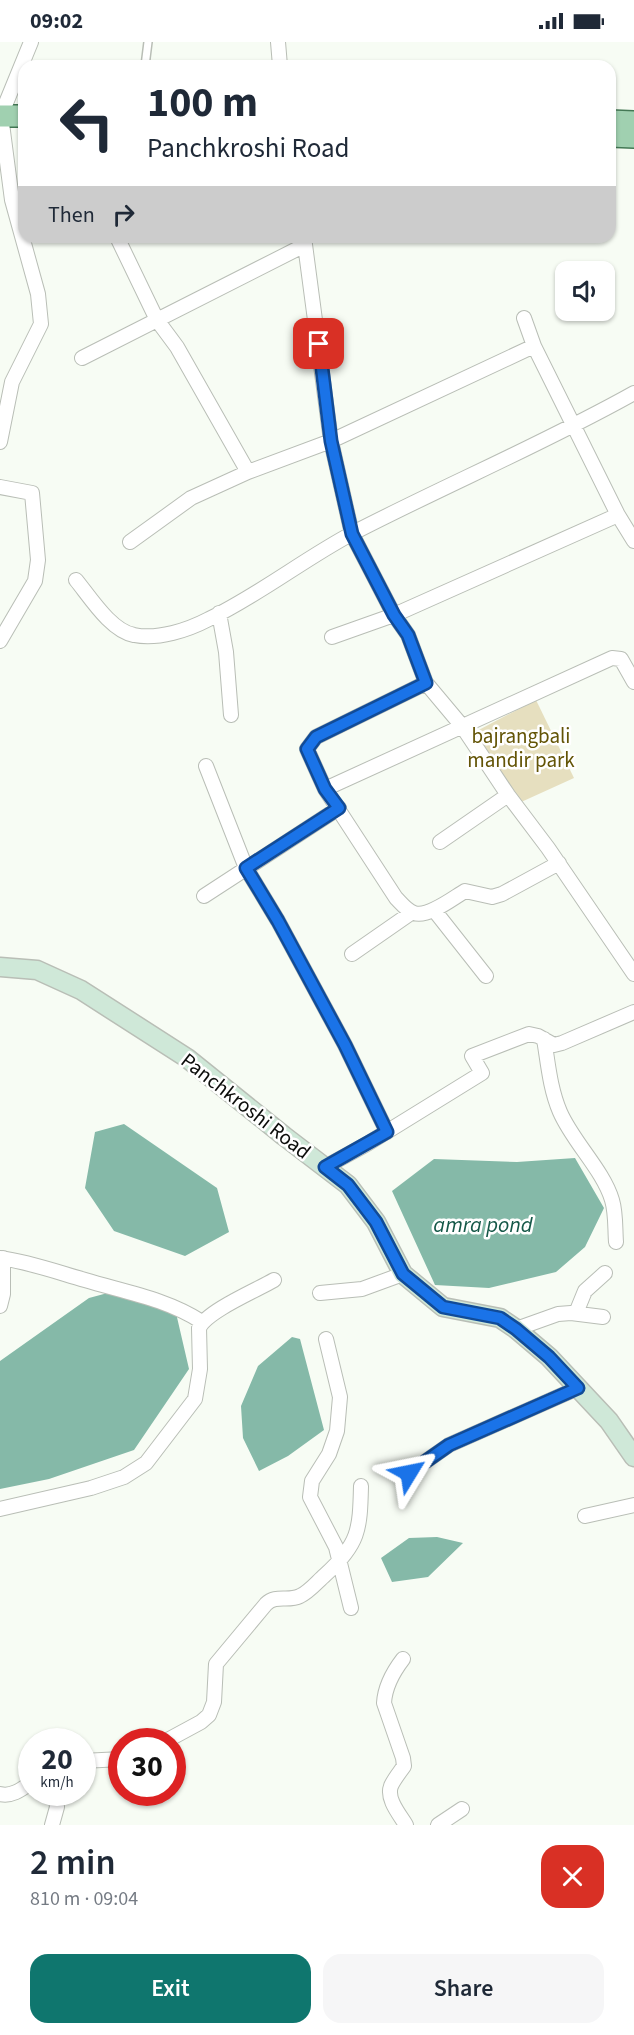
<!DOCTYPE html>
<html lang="en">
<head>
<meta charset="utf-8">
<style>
	:root { --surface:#fff; --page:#f6f6f7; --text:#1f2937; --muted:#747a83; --accent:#0f766e }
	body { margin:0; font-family:"Source Sans 3",sans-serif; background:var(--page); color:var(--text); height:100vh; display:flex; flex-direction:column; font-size:22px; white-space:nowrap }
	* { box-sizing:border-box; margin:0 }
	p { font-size:20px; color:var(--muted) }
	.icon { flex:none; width:33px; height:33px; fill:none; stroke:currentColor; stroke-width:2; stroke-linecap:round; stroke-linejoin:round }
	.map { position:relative; height:1783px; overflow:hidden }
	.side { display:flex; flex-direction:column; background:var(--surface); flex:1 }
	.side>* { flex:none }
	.top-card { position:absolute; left:18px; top:18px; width:598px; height:183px; border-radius:18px; box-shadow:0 2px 4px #0004; background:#fff; color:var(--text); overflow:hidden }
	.controls { position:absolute; left:555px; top:219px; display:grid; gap:12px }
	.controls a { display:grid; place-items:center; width:60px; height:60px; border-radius:12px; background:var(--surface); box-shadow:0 2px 4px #0004; font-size:30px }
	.speed { position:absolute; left:18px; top:1686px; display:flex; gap:12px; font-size:30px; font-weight:700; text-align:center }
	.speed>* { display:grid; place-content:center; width:78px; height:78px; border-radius:50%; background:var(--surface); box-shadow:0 2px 4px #0004; line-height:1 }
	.speed small { font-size:15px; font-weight:400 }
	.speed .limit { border:9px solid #d22; background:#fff; color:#111 }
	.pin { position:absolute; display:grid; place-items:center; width:51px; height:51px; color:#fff; margin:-26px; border-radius:12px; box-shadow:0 3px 9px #0006 }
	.me { position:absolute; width:66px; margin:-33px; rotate:55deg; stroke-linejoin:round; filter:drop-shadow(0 0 4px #0008) }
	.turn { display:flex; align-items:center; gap:21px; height:126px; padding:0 30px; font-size:27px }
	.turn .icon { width:78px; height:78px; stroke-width:2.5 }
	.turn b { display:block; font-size:42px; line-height:51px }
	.then { display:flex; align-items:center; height:57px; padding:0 30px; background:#0003; gap:12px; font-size:22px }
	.round { display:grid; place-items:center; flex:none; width:63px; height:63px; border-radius:18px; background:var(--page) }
	.head { display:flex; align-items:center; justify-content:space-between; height:102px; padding:0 30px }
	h1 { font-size:36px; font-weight:600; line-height:45px }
	.action { display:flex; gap:12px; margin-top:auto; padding:12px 30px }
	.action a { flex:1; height:69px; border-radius:18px; background:var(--accent); color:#fff; font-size:24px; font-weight:600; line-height:69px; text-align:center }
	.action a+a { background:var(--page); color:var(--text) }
	.status { display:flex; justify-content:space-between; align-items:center; height:42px; padding:0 30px; background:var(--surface); direction:ltr }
	.status svg { height:16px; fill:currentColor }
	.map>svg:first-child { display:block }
	.green { fill:#e6dfbf }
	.water { fill:#85b9a8 }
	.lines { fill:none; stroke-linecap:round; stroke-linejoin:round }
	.lane-casing { stroke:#b9beb6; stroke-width:10 }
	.street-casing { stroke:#b9beb6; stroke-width:16 }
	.secondary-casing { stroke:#b9beb6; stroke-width:21 }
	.primary-casing { stroke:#437854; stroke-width:24 }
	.lane { stroke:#fff; stroke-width:7 }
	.street { stroke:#fff; stroke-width:14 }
	.secondary { stroke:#cfe8d8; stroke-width:18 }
	.primary { stroke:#a0d0b0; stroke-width:21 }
	.route-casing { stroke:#114b97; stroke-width:15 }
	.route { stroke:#1a73e8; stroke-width:10 }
	.labels { text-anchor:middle; stroke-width:5; stroke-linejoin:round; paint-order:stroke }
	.park-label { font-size:21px; fill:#635406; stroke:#fff }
	.street-label { font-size:21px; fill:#0c0d0b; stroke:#fff }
	.water-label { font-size:22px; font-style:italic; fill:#155848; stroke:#fff }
</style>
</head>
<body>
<div class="status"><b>09:02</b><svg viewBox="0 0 49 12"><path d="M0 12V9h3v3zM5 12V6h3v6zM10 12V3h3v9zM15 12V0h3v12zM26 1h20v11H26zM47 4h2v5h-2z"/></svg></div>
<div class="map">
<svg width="634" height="1783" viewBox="0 0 634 1783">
	<rect width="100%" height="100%" fill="#f7fcf4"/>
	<path class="green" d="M536 658 574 736 519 761 471 692Z"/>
	<path class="water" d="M124 1082 217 1146 229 1190 185 1214 114 1189 85 1146 95 1090Z
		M575 1116 604 1166 585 1205 556 1230 489 1246 435 1243 392 1149 434 1117 517 1120Z
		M115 1249 176 1271 189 1327 134 1408 49 1437 0 1447V1319L89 1256Z
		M292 1295 300 1297 324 1388 288 1414 259 1429 243 1396 241 1364 258 1324Z
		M437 1495 463 1501 428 1535 392 1540 381 1516 409 1496Z"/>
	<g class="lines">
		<g class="lane-casing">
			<path id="lane" d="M145 24 148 0"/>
		</g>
		<g class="street-casing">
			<path id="street" d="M278 0 280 24
				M6 61 31 0
				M117 195 157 278 177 305 248 430
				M304 195 331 399 352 492 394 573 408 593 426 641 462 684 508 753 548 806 634 932
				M524 276 534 304 618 473
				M82 316 305 203
				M0 400 12 340 41 282 38 252 12 158 1 74
				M0 445 32 451 38 518 35 539 0 599
				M130 500 191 456 248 430 331 399 534 304
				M76 538C90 555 111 589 134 593 158 598 188 588 209 577 259 553 304 517 353 491 446 443 543 402 634 351
				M219 571 226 610 231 673
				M332 595 394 573 618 473 634 499
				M426 641 316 695 307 707 325 747 396 856C401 861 407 869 414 871 428 876 453 856 465 849L492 855 502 852 559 821
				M206 724 246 826 278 879 345 1003 387 1090
				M325 747 612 616 621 617 634 640
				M440 800 508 753
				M204 854 339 766
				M434 868 486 934
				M352 912 411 871
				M544 997C548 1021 550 1047 560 1070 573 1100 603 1128 612 1158 616 1171 615 1187 616 1200
				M325 1125 367 1102 482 1031 472 1014 529 992 538 994 554 1003 562 1001 634 970
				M0 1216C29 1220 57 1230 85 1238 125 1250 167 1257 202 1280
				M320 1251 362 1247 403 1232
				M0 1264 3 1252V1216
				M576 1271 585 1249 605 1231
				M516 1287 558 1272 571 1271 603 1275
				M326 1297 340 1355 337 1389 329 1412 312 1439 310 1455 336 1505 351 1566
				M409 1431 449 1403 578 1346
				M0 1467 91 1446 124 1435 146 1421 195 1357 200 1327 199 1286C207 1269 257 1248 274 1238
				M585 1474 634 1463
				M403 1617C393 1630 385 1644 384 1661L403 1716 404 1724C400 1730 394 1737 391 1744 386 1757 400 1773 406 1783
				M164 1700 201 1680 209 1673 214 1660 216 1622 266 1562C276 1552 288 1560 300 1554 309 1550 317 1540 325 1533 359 1502 360 1488 361 1444
				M82 1719 122 1717
				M0 1752C12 1755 22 1747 32 1740
				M52 1783 57 1765 55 1750
				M438 1783 462 1767"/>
		</g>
		<g class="secondary-casing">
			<path id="secondary" d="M0 925 37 928 81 948 187 1016 284 1094 348 1143 376 1180 403 1232 443 1265 500 1276 516 1287 549 1315 609 1379 634 1415"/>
		</g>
		<g class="primary-casing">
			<path id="primary" d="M0 74H24
				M610 79 634 80
				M610 94 634 95"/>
		</g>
		<use href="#lane" class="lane"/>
		<use href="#street" class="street"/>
		<use href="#secondary" class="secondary"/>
		<use href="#primary" class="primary"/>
	</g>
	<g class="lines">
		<g class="route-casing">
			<path id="route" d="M319 302 331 399 352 492 394 573 408 593 426 641 316 695 307 707 325 747 339 766 246 826 278 879 345 1003 387 1090 325 1125 348 1143 376 1180 403 1232 443 1265 500 1276 516 1287 549 1315 578 1346 449 1403 409 1431"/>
		</g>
		<use href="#route" class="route"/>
	</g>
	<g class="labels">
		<g class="park-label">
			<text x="521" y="701">bajrangbali<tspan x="521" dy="24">mandir park</tspan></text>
		</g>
		<g class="street-label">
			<text transform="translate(246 1064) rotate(38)" y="7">Panchkroshi Road</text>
		</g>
		<g class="water-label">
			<text x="483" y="1190">amra pond</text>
		</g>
	</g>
</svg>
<div class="controls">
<a><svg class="icon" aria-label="sound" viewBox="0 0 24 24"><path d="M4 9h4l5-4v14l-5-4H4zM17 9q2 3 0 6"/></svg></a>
</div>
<div class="speed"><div>20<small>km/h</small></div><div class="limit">30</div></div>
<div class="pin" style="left:319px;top:302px;background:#d93025"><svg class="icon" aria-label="arrive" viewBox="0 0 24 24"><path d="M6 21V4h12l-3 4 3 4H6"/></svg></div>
<svg class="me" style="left:409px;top:1431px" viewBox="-20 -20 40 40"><path d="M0-17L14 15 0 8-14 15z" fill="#1a73e8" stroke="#fff" stroke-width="4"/></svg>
<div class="top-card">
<div class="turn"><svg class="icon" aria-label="left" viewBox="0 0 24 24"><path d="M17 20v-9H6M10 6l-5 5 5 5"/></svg><div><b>100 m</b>Panchkroshi Road</div></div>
<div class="then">Then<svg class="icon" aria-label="right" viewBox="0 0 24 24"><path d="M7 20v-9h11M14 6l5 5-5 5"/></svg></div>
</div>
</div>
<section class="side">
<div class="head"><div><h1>2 min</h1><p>810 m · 09:04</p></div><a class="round" style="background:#d93025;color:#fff"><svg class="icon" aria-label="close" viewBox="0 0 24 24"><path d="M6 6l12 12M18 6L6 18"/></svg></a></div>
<div class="action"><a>Exit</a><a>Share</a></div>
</section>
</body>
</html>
